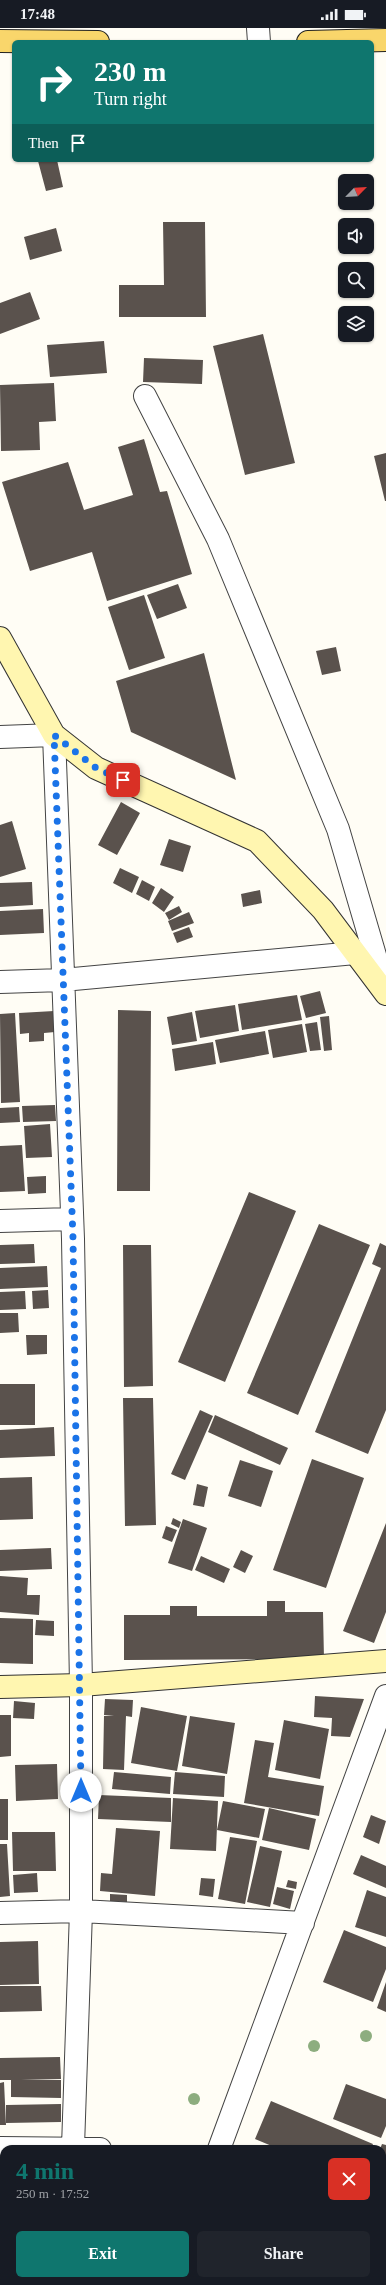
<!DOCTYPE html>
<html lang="en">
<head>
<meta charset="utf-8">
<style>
	:root { --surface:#171b24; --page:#20242c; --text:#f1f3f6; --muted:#9ea1a6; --accent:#0f766e }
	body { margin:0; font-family:"Times New Roman",serif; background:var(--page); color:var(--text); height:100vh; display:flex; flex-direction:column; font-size:15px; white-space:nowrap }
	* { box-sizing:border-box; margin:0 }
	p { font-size:13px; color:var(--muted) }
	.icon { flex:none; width:22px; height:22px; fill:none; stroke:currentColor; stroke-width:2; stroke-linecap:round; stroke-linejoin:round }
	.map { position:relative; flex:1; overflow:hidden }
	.details { position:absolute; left:0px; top:2117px; width:386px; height:140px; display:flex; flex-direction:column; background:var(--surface); border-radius:12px 12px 0 0; box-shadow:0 1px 3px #0004 }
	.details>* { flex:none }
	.top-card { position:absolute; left:12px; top:12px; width:362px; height:122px; border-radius:6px; box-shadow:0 1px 3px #0004; background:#0f766e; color:#fff; overflow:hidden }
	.needle { width:26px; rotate:66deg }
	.fabs { position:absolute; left:338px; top:146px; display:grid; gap:8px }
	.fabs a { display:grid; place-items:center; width:36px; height:36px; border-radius:6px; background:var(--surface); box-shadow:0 1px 3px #0004; font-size:20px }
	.pin { position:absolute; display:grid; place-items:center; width:34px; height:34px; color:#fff; margin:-17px; border-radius:8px; box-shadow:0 2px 6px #0006 }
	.me { position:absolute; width:44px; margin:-22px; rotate:0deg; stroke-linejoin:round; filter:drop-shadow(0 0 3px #0008) }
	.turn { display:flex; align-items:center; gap:14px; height:84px; padding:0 16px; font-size:18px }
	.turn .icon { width:52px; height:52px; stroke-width:2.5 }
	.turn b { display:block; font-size:28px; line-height:34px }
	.then { display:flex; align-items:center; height:38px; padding:0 16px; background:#0003; gap:8px; font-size:15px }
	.round { display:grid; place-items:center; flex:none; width:42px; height:42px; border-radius:6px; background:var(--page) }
	.head { display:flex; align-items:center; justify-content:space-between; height:68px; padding:0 16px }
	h1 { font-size:24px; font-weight:700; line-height:30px; color:var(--accent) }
	.button { display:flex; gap:8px; margin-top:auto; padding:8px 16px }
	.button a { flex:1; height:46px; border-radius:6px; background:var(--accent); color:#fff; font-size:16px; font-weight:700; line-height:46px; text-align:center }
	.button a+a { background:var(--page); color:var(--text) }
	.status { display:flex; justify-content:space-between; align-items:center; height:28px; padding:0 20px; background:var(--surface); direction:ltr }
	.status svg { height:11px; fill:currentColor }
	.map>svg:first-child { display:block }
	.building { fill:#5a524d }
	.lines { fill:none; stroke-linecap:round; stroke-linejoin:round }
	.minor-casing { stroke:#444; stroke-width:24 }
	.secondary-casing { stroke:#333; stroke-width:24 }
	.primary-casing { stroke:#222; stroke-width:24 }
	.minor { stroke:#fff; stroke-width:22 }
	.secondary { stroke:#fff6b0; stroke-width:22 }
	.primary { stroke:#f9d66b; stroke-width:22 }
	.tree { fill:#8dad7f }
	.route { stroke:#1a73e8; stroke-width:7; stroke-dasharray:0 12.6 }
</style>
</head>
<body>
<div class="status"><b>17:48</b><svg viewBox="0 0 49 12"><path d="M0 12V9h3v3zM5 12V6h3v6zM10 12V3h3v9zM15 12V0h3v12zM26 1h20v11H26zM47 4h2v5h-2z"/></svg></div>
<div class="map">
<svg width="386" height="2257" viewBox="0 0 386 2257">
	<rect width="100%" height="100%" fill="#fffdf5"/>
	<path class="building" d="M43 132H57L63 159 46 163 38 133Z
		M163 194H205L206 289H119V257H164Z
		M56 200 62 223 30 232 24 209Z
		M30 264 40 291 0 306V275Z
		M263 306 295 435 245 447 213 318Z
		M104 313 107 345 50 349 47 317Z
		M144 330 203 332 202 356 143 354Z
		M54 355 56 393 39 394 40 422 1 423 0 357Z
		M144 411 160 464 167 463 192 546 107 573 92 524 30 543 2 454 68 434 84 482 133 467 118 419Z
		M386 425V473H385L374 428Z
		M178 556 187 580 157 591 147 567Z
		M144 567 165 630 129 642 108 579Z
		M336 619 341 643 322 647 316 623Z
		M204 625 236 752 131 704 116 653Z
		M121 774 140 785 117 827 98 817Z
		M12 793 26 841 0 849V797Z
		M169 811 191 818 183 844 160 837Z
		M120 840 139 849 132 865 113 855Z
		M142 852 155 859 149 873 136 866Z
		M32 854 33 877 0 879V855Z
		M161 860 174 869 164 884 152 875Z
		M260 862 262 875 243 879 241 866Z
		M179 878 182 884 169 892 165 885Z
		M43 881 44 905 0 907V883Z
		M189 884 194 895 172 903 168 893Z
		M189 899 193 909 177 915 173 905Z
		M320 963 326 985 306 990 300 968Z
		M297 967 302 992 242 1002 238 976Z
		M235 977 239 1003 200 1010 195 983Z
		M118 982 151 983 150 1163H117Z
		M54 983 55 1004 44 1005V1013L29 1014V1005L20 1006 19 985Z
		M192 984 197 1013 172 1017 167 989Z
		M15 985 20 1074 1 1075 0 986Z
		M329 988 332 1022 324 1023 320 989Z
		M317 994 321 1022 310 1023 305 996Z
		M302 996 307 1024 273 1030 268 1002Z
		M265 1003 269 1026 220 1035 215 1012Z
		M213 1014 216 1036 175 1043 172 1021Z
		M55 1077 56 1093 23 1094 22 1078Z
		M19 1079 20 1094 0 1095V1080Z
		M50 1096 52 1129 26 1130 24 1098Z
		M22 1117 25 1163 0 1164V1118Z
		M46 1148V1165L28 1166 27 1149Z
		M249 1164 296 1183 225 1354 178 1334Z
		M319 1196 370 1217 298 1387 247 1365Z
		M380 1215 386 1218V1382L368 1426 315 1404 381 1240 372 1236Z
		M34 1216 35 1235 0 1236V1217Z
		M123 1217H151L153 1358 124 1359Z
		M47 1238 48 1259 0 1261V1240Z
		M48 1262 49 1280 33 1281 32 1263Z
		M25 1263 26 1281 0 1282V1264Z
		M0 1285H18L19 1304 0 1305Z
		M26 1307H47V1326L27 1327Z
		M0 1356H35V1397H0Z
		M123 1370H153L156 1497 125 1498Z
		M200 1382 213 1388 185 1452 171 1446Z
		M215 1387 288 1420 280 1437 208 1404Z
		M54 1399 55 1428 0 1430V1402Z
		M312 1431 364 1450 326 1560 273 1542Z
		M240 1432 273 1443 261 1479 228 1468Z
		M32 1449 33 1491 0 1492V1450Z
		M197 1456 208 1459 204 1479 193 1477Z
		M173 1490 181 1494 179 1500 171 1496Z
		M183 1491 207 1500 192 1543 168 1535Z
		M386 1495V1584L374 1615 343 1603Z
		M166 1498 177 1502 172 1514 162 1510Z
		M51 1520 52 1541 0 1543V1522Z
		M241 1522 253 1528 245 1545 233 1539Z
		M201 1528 230 1541 224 1555 195 1542Z
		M0 1548 28 1550 27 1567H40L39 1587 0 1584Z
		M267 1573H285V1584H323L324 1631 124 1632V1587H170V1578H197V1588H267Z
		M0 1590 33 1591V1636L0 1635Z
		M36 1592 54 1593V1608L35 1607Z
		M315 1668 364 1671 350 1709 331 1708 332 1690 314 1689Z
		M105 1671 133 1672 132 1689 126 1688 124 1742 103 1741 104 1688 114 1687H104Z
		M14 1673 35 1675 34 1691 13 1690Z
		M141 1679 187 1688 177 1743 131 1735Z
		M0 1687H11V1728L0 1729Z
		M190 1688 235 1695 227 1746 182 1738Z
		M284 1692 329 1701 320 1751 275 1742Z
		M255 1712 274 1715 268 1749 324 1758 319 1788 244 1775Z
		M57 1736 58 1771 16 1773 15 1737Z
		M114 1744 171 1749 170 1766 112 1761Z
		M175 1744 225 1748 224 1769 173 1766Z
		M99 1767 171 1770V1794L98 1791Z
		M173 1770 218 1773 216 1823 170 1821Z
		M0 1771H8V1812H0Z
		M223 1773 265 1781 259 1810 217 1802Z
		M269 1780 316 1791 309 1822 262 1812Z
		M371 1787 386 1793 379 1816 363 1809Z
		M116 1800 160 1803 155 1868 100 1863 101 1845 112 1846Z
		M12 1804H55L56 1843H13Z
		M230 1809 257 1813 245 1876 218 1871Z
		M0 1816H7L10 1868 0 1869Z
		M260 1818 282 1823 270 1879 247 1874Z
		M361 1827 386 1838V1860L353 1846Z
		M37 1845 38 1864 14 1865 13 1847Z
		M201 1850 215 1851 213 1869 199 1867Z
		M288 1852 297 1854 296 1861 286 1859Z
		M277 1859 294 1863 290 1881 273 1876Z
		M367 1862 386 1869V1909L355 1899Z
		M110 1866 127 1867V1874L110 1873Z
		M344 1902 386 1919V1941L373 1974 323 1954Z
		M38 1913 39 1956 0 1957V1914Z
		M386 1954V1984L377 1980Z
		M0 1958H41L42 1983 0 1984Z
		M60 2029 61 2051 21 2052H61V2070L11 2069V2052H0V2030Z
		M4 2054 6 2097H0V2055Z
		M346 2056 386 2071V2098L381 2110 333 2091Z
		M271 2073 373 2116 371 2121H279L255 2111Z
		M61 2076V2094L6 2095V2077Z
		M382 2116 386 2117V2163L382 2161V2121H380Z
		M0 2134H4V2196H0Z
		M382 2166 386 2168V2212L382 2211Z
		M4 2206V2253H25V2257H0V2207Z
		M382 2218 386 2219V2228L382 2237Z
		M76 2253H96V2257H76Z
		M101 2253H115V2257H101Z
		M219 2253H270L268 2257H229Z
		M276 2253H333L332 2257H275Z
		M358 2253H376L374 2257H367Z"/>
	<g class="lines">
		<g class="minor-casing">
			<path id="minor" d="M258 0 259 14
				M145 368 218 511 338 801 386 965
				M0 709 54 707 73 1211 81 1657V1883L73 2119
				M0 954 63 952 355 925
				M0 1193 72 1191
				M0 1885 81 1883 303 1895
				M0 2120 100 2121
				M219 2121 386 1668
				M174 2257 175 2253"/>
		</g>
		<g class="secondary-casing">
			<path id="secondary" d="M0 610 54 707 96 740 257 813 323 882 386 966
				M0 1659 81 1657 386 1633"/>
		</g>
		<g class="primary-casing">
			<path id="primary" d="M0 13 98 14
				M308 14 386 12"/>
		</g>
		<use href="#minor" class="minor"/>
		<use href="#secondary" class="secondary"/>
		<use href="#primary" class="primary"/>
	</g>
	<g class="tree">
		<circle cx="366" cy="2008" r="6"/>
		<circle cx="314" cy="2018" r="6"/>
		<circle cx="194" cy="2071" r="6"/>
	</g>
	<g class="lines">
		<path class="route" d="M81 1763 73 1210 54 707 96 740 123 752"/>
	</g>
</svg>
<div class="fabs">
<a><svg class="needle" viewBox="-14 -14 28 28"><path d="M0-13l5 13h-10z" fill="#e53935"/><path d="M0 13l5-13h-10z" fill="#9ea1a6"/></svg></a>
<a><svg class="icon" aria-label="sound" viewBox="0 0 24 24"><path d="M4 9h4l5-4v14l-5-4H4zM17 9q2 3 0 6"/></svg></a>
<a><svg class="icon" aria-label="search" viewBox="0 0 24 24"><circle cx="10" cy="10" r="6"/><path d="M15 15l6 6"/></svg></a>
<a><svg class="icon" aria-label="layers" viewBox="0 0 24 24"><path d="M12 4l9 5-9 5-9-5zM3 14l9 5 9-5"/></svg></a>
</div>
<div class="pin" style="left:123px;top:752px;background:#d93025"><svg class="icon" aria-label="arrive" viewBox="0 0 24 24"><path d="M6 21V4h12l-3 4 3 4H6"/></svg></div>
<svg class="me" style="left:81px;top:1763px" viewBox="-20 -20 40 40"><circle r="19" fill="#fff"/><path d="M0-13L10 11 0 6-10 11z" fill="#1a73e8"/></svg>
<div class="top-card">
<div class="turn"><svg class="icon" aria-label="right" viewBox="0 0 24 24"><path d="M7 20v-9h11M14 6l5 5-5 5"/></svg><div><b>230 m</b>Turn right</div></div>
<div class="then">Then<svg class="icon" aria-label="arrive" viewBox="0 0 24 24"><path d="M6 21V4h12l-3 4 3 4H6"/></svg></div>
</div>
<section class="details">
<div class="head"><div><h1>4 min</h1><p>250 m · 17:52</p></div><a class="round" style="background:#d93025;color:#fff"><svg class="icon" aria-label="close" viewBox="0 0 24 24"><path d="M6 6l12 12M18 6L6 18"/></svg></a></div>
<div class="button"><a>Exit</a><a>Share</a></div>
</section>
</div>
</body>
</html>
